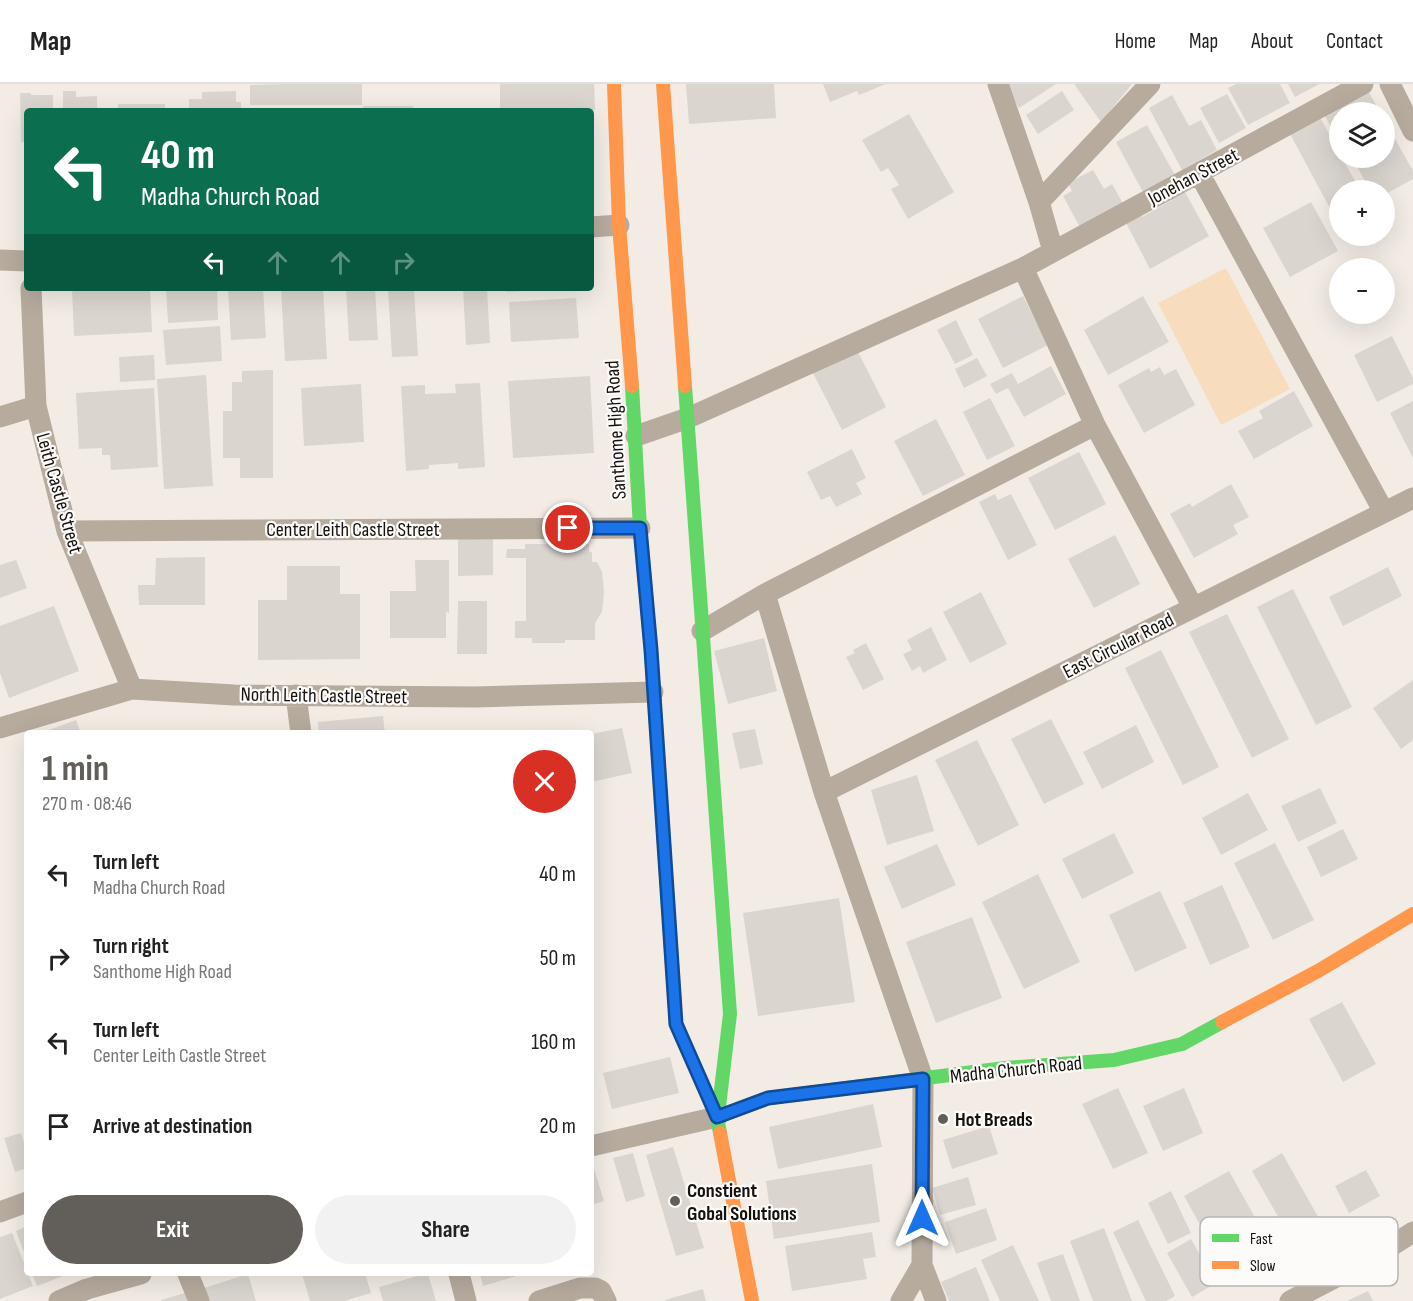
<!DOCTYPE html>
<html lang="en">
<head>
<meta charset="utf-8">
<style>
	:root { --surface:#fff; --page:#f2f2f2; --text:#222; --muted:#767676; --line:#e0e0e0; --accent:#625e59 }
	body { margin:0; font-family:"Sofia Sans Condensed",sans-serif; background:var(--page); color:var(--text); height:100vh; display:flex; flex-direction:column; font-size:22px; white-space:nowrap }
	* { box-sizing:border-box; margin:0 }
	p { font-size:20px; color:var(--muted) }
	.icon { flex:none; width:33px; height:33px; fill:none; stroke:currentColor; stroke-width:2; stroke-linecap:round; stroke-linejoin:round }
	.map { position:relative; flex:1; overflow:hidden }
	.sheet { position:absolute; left:24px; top:646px; width:570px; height:546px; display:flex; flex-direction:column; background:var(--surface); border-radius:6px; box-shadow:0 6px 24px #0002 }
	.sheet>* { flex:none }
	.top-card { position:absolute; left:24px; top:24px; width:570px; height:183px; border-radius:6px; box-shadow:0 6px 24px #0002; background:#0b6e4f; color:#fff; overflow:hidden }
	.controls { position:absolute; left:1329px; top:18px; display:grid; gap:12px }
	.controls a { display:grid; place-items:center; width:66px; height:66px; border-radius:50%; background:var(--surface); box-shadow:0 6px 24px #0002; font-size:30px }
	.pin { position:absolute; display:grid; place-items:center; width:51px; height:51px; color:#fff; margin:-26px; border:3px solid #fff; border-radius:50%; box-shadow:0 2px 6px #0007 }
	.me { position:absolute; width:66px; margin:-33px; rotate:0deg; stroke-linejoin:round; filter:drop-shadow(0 0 4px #0008) }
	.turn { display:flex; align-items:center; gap:21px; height:126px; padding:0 18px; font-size:27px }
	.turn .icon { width:78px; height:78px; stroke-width:2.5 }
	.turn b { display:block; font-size:42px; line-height:51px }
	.lanes { display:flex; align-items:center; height:57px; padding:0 18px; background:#0003; justify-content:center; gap:30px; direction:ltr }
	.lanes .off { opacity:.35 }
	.round { display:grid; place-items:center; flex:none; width:63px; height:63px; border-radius:32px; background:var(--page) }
	.overview { display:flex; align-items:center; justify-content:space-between; height:102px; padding:0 18px }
	h1 { font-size:36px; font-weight:700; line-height:45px; color:var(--accent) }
	.cta { display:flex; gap:12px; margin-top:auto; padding:12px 18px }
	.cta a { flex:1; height:69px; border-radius:36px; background:var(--accent); color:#fff; font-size:24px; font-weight:700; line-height:69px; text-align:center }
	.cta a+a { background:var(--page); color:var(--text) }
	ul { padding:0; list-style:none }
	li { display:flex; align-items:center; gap:18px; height:84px; padding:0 18px }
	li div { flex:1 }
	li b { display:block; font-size:22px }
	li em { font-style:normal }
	header { display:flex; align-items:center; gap:36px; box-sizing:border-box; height:84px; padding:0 30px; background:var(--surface); border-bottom:2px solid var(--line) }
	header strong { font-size:28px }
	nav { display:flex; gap:33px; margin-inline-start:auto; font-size:21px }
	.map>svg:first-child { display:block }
	.green { fill:#f7dcbd }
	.building { fill:#dad5cf }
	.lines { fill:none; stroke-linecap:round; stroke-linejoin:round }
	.street { stroke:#b6ab9d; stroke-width:21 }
	.fast { stroke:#63d668; stroke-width:14 }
	.slow { stroke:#ff974d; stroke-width:14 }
	.route-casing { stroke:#114b97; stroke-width:15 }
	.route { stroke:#1a73e8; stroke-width:10 }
	.poi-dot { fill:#625e59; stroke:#fdfbf9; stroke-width:2 }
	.labels { text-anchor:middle; stroke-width:4.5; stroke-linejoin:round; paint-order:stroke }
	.street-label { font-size:20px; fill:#15110d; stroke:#fdfbf9 }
	.poi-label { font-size:20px; font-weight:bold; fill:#15110d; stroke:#fdfbf9; text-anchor:start }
	.key { fill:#fdfbf9; stroke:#b7b5b2; stroke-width:1.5 }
	.key-label { font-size:16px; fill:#15110d }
</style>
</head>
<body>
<header>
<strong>Map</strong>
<nav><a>Home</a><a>Map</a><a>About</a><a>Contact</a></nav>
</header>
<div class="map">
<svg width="1413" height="1217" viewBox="0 0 1413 1217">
	<rect width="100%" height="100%" fill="#f2ece5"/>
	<path class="green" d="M1226 184 1290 305 1221 341 1158 219Z"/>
	<path class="building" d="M286 0H362V21H250V1Z
		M500 0H594L595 26H500Z
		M686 0H774L776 34 689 40Z
		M823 0H886L859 11 857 7 830 18Z
		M1004 0H1056L1019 24Z
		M1074 0H1132L1101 38Z
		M1236 0H1280L1290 19 1248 41 1228 4Z
		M1288 0H1319L1295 13Z
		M1367 5 1380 28H1340V58L1323 29Z
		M63 7H76V13L97 12V27H63Z
		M236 7V18H241V27H189V15H202V8Z
		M1062 7 1074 26 1038 50 1026 31Z
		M20 9H31V11H53V27H27V58H21Z
		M1227 10 1246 44 1219 59 1200 24Z
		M1172 11 1189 42 1201 36 1217 66 1182 86 1149 24Z
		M118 20H165V27H118Z
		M363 22H413V27H363Z
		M909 30 954 108 908 135 891 105 899 101 888 84 881 88 862 56Z
		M1318 30 1340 69V74H1342L1360 106H1340V127L1333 130 1288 46Z
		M1147 41 1176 93 1144 110 1116 58Z
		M1394 53 1413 87V95L1384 111V106H1370L1353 75 1384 74V58Z
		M1093 86 1104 105 1112 100 1125 123 1082 147 1063 112 1072 107 1068 99Z
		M1184 106 1209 152 1150 185 1124 135 1139 128 1142 133 1172 116 1170 113Z
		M1311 118 1338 167 1290 193 1263 144Z
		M89 204H150L152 248 74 252 72 205Z
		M166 204H217L218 236 168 239Z
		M228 204H263L266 254 231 256Z
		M281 204H323L327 275 285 277Z
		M346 204H375L378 256 349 257Z
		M388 204H414L418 272 392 273Z
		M463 204H487L490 259 466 261Z
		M506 204H543V206L506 208Z
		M1023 212 1048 261 1003 284 978 235Z
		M1143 212 1169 258 1108 291 1084 246Z
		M576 214 579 254 511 258 509 218Z
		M956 236 973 271 955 280 937 246Z
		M220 242 222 277 166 281 163 246Z
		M1392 252 1413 294V300L1377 318 1354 271Z
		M856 264 886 323 842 346 812 287Z
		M154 271 155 296 120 298 119 273Z
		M977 274 987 292 964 304 955 285Z
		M1051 282 1066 310 1024 333 1008 304 996 310 990 300 1012 289 1018 300Z
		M1160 283 1164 291 1176 285 1195 321 1144 349 1118 301 1149 284 1151 288Z
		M273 286V394H240V374H223V327H232V298H242V287Z
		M206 291 213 402 164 405 157 295Z
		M590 292 594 369 513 374 508 297Z
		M480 299 485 383 458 385V379L429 381V385L406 387 401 302 425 301V310L456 309 455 300Z
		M361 300 364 358 304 362 301 304Z
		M154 304 158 383 111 386 110 371H102V364L79 365 76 309Z
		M1294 307 1313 342 1254 375 1238 347 1263 334 1259 327Z
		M990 314 1015 362 987 376 963 328Z
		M1413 317V374L1390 329Z
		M936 335 965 391 923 412 894 357Z
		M852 365 866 394 856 399 862 410 836 423 830 412 821 416 807 388Z
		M1079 368 1106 420 1055 446 1028 394Z
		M1231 400 1249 433 1233 441 1238 450 1194 474 1170 430 1190 419 1192 423Z
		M995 410 998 416 1011 410 1037 461 1008 476 979 418Z
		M1115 451 1140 500 1094 524 1068 475Z
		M458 453H493V491L458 492Z
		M525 460H589V468H592V478H597L602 488 604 508 602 528 595 539V556H565V559H532V554H515V537H526V474H506L507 465H525Z
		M205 473V521H139L138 501H155L156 474Z
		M16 476 27 504 0 514V481Z
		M415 476H449V529L446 528V554H390V507H416Z
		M287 482H340V510H360V575L258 576V516H287Z
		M1388 483 1402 512 1343 542 1329 513Z
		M1293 505 1352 623 1316 641 1257 523Z
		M981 508 1007 560 970 579 943 528Z
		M458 517H487V570H457Z
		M54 522 79 587 9 614 0 589V542Z
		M1227 530 1289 655 1252 674 1189 548Z
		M931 543 947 576 923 589 920 582 912 587 903 570 912 566 907 556Z
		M764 554 777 607 728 620 714 567Z
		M866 559 884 595 863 606 846 573 855 569 853 566Z
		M1161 566 1219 683 1183 701 1125 584Z
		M1413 596V656L1401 665 1373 624Z
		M383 632 385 650H319L318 638Z
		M1051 635 1084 700 1044 720 1011 655Z
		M76 636 81 650H41V649Z
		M1136 641 1154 678 1102 705 1083 668Z
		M622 644 632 689 591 698V650Z
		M755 645 763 680 740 685 732 649Z
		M977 656 1019 741 978 762 935 676Z
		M917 691 934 747 887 761 871 706Z
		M1320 704 1337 739 1298 758 1281 722Z
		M1248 709 1268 746 1221 771 1202 734Z
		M1343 745 1358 775 1321 793 1307 763Z
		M1114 749 1134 789 1082 815 1062 775Z
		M1275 759 1314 836 1273 856 1234 779Z
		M937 760 956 801 902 825 884 783Z
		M1038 790 1080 878 1024 905 982 818Z
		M1222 801 1250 863 1210 881 1183 819Z
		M1160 807 1187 864 1135 888 1109 831Z
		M839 814 855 918 758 932 743 829Z
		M972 833 1002 914 936 939 906 858Z
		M1342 918 1376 980 1343 998 1309 935Z
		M670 973 679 1009 612 1025 603 989Z
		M1118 1004 1148 1069 1113 1085 1082 1020Z
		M1184 1004 1203 1049 1163 1067 1143 1022Z
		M873 1020 882 1063 778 1085 769 1043Z
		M989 1042 998 1070 952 1085 943 1056Z
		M21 1049 27 1069V1084L15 1088 4 1054Z
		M673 1063 704 1164 676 1172 646 1071Z
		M633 1069 645 1112 626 1118 613 1074Z
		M1282 1069 1325 1145 1295 1162 1252 1087Z
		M591 1075 604 1117 591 1121Z
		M872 1080 880 1138 774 1155 766 1097Z
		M1366 1086 1380 1112 1349 1129 1335 1102Z
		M1229 1087 1272 1164 1227 1189 1184 1112Z
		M968 1093 976 1121 940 1131 932 1104Z
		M1171 1107 1191 1149 1168 1160 1148 1119Z
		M986 1124 997 1156 956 1170 945 1138Z
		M1138 1136 1175 1212 1166 1217H1146L1113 1148Z
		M27 1142V1176L16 1147Z
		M1104 1144 1132 1217H1093L1070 1157Z
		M872 1148 876 1173 863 1175 867 1195 792 1207 785 1162Z
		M12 1149 33 1202 0 1215V1153Z
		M1191 1155 1216 1199 1192 1213 1167 1169Z
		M1013 1161 1039 1217H1000L981 1176Z
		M1063 1170 1080 1217H1051L1037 1179Z
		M976 1183 990 1217H949L941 1198Z
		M32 1190H62L63 1192 37 1202Z
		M248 1190 256 1217H208L204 1204Z
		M302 1190H365L371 1209 344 1217H310Z
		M425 1190H428L436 1217H383L379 1203Z
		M480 1190H523L483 1202Z
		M703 1205 706 1217H666L665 1216Z
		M1368 1207 1373 1217H1347Z
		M188 1208 191 1217H161V1216Z"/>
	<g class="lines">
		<path class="street" d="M998 0 1039 118
			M1390 0 1413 47
			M1199 89 1384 428
			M591 143 619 141
			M1053 167 1039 118 1150 0
			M0 176 27 177
			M1023 184 1095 341 1193 523
			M31 204 36 322 67 447 132 605
			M0 333 36 322
			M636 352 688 334 1023 184 1363 0
			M67 447 640 444
			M765 510 824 708 923 995 922 1181 901 1217
			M702 547 765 510 1095 341
			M296 611 301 650
			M0 644 132 605 234 611 475 613 653 608
			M824 708 1413 414
			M591 1062 717 1033
			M0 1128 27 1118
			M922 1181 936 1217
			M188 1190 199 1217
			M459 1190 466 1217
			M59 1217 87 1205 141 1190
			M539 1217 580 1204H595L601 1207 606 1217
			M1290 1217 1371 1175 1413 1148"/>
		<path class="fast" d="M632 302 640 444 651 566 676 940 717 1033 720 1049
			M685 302 730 930 718 1031
			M717 1033 768 1014 1005 984 1114 976 1182 960 1222 938"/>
		<path class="slow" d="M614 0 619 141 632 302
			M663 0 685 302
			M1222 938 1318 887 1413 830
			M720 1049 752 1217"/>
	</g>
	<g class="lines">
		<g class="route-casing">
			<path id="route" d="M568 444H640L651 566 676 940 717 1033 768 1014 923 995 922 1134"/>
		</g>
		<use href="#route" class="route"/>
	</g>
	<g class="poi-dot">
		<circle cx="943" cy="1035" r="6"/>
		<circle cx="675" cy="1117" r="6"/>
	</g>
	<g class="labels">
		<g class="street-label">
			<text transform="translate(1193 92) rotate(-28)" y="7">Jonehan Street</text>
			<text transform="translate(615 346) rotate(-93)" y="7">Santhome High Road</text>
			<text transform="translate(60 409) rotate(74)" y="7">Leith Castle Street</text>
			<text x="353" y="452">Center Leith Castle Street</text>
			<text transform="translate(1118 561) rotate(-27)" y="7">East Circular Road</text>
			<text transform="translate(324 611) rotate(1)" y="7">North Leith Castle Street</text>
			<text transform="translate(1016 985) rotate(-6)" y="7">Madha Church Road</text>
		</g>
		<g class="poi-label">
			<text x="955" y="1042">Hot Breads</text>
			<text x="687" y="1113">Constient<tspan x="687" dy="23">Gobal Solutions</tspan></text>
		</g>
	</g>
	<rect x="1200" y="1133" width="198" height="69" rx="9" class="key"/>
	<rect x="1212" y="1150" width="27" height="8" fill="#63d668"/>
	<rect x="1212" y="1177" width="27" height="8" fill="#ff974d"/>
	<g class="key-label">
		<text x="1250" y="1160">Fast</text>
		<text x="1250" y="1187">Slow</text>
	</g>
</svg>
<div class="controls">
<a><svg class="icon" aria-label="layers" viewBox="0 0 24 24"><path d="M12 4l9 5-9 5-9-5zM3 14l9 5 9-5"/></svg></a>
<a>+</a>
<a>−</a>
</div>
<div class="pin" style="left:568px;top:444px;background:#d93025"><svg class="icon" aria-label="arrive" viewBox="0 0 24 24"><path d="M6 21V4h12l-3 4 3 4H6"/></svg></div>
<svg class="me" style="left:922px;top:1134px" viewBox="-20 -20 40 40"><path d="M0-17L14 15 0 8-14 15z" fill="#1a73e8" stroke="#fff" stroke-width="4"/></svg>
<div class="top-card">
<div class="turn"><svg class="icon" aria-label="left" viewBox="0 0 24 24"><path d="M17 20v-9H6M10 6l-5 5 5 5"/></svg><div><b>40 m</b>Madha Church Road</div></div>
<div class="lanes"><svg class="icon" aria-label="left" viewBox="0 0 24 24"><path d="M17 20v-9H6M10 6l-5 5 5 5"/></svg><svg class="icon off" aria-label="ahead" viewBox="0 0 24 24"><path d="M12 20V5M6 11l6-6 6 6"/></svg><svg class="icon off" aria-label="ahead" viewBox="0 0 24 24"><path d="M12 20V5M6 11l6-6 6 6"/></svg><svg class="icon off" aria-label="right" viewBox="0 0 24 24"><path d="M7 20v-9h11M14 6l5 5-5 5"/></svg></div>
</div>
<section class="sheet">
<div class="overview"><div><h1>1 min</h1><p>270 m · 08:46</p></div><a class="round" style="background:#d93025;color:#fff"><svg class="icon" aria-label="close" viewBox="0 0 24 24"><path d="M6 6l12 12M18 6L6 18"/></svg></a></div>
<ul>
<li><svg class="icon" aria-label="left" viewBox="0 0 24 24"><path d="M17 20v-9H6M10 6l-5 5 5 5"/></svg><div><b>Turn left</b><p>Madha Church Road</p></div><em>40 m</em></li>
<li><svg class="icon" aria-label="right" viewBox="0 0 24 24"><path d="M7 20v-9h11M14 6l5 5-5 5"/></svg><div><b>Turn right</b><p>Santhome High Road</p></div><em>50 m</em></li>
<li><svg class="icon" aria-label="left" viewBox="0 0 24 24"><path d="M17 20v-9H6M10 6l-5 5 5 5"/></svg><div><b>Turn left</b><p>Center Leith Castle Street</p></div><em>160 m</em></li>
<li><svg class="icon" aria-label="arrive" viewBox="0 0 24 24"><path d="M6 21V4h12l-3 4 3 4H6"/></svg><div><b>Arrive at destination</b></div><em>20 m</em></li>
</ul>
<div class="cta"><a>Exit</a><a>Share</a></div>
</section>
</div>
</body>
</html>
